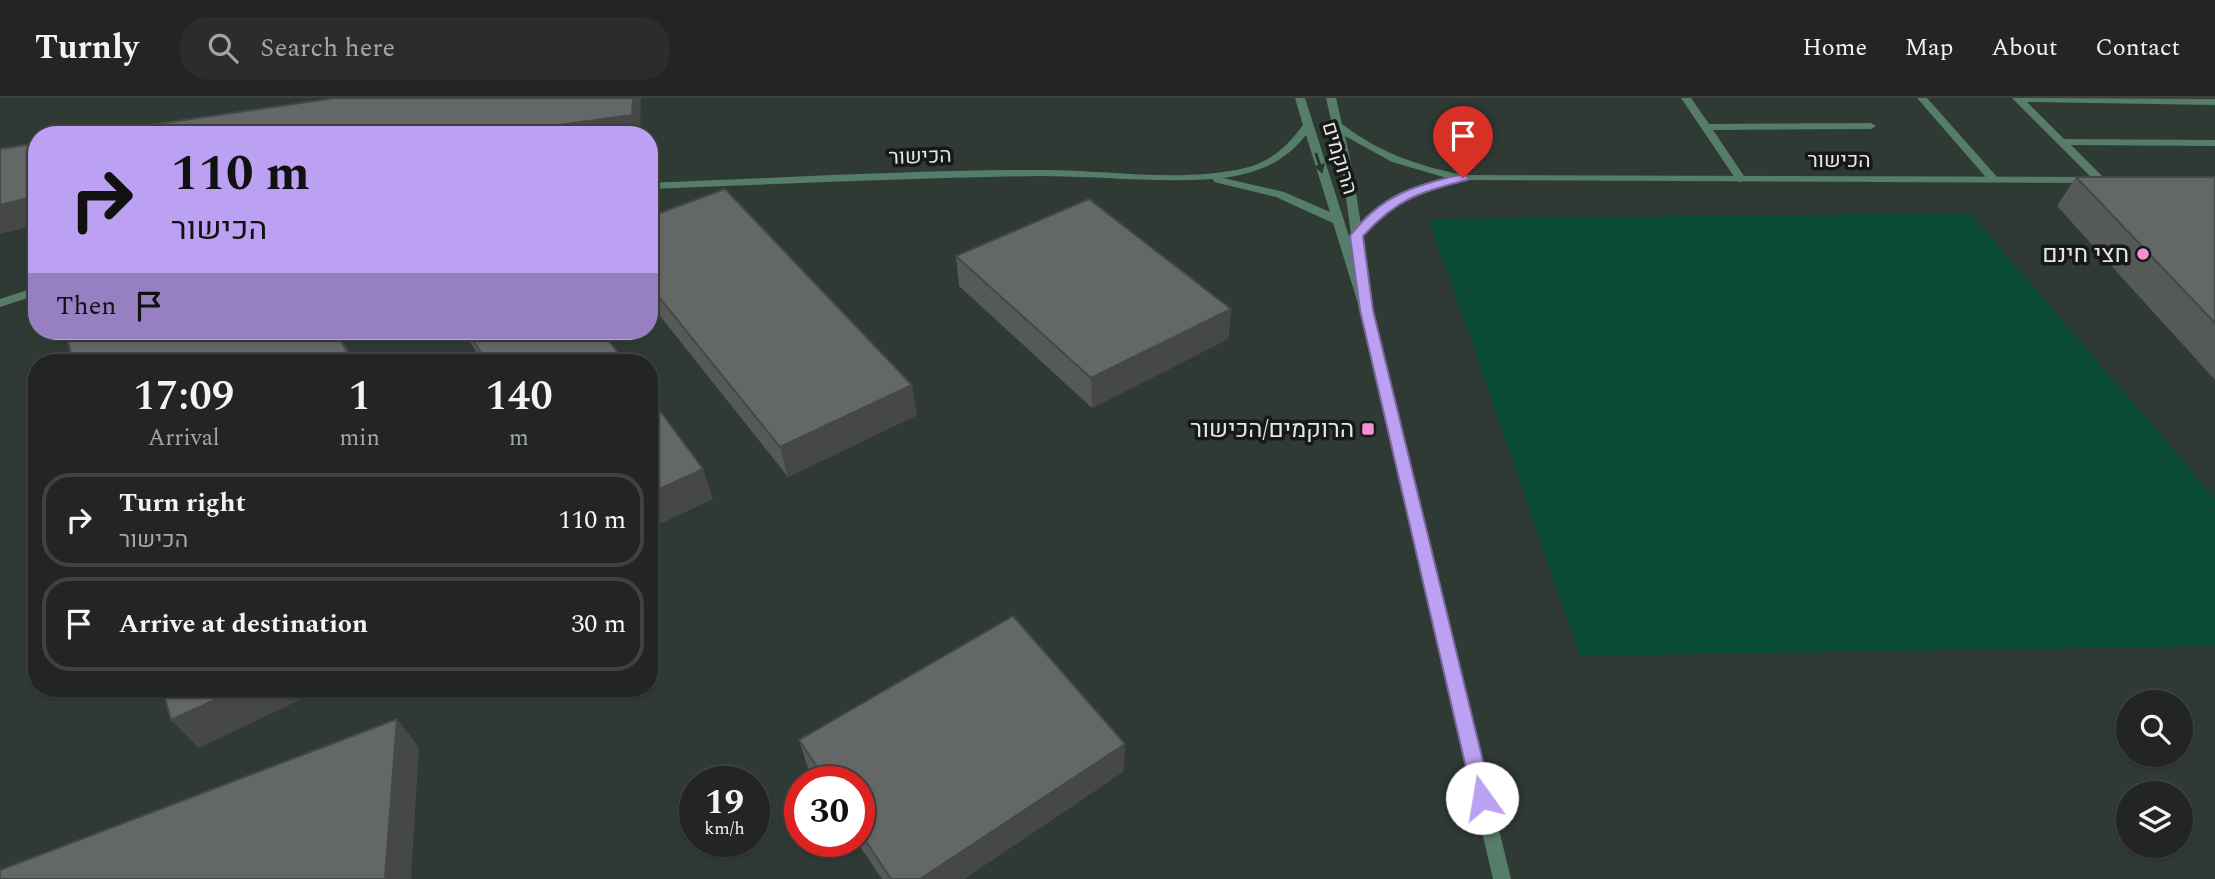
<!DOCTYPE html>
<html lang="en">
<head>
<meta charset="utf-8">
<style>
	:root { --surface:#222523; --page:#2a2d2b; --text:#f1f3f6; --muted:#a2a5a6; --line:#3f4241 }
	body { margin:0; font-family:Spectral,Heebo,serif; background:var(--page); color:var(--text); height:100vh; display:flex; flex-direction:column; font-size:26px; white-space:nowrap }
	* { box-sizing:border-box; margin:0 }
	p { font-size:23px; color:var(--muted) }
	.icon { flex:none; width:38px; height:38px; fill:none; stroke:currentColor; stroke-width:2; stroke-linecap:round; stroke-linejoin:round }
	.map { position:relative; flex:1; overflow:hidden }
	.panel { position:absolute; left:28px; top:256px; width:630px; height:343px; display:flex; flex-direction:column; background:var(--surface); border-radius:28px; box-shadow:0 2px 5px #0004,0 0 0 2px var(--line) }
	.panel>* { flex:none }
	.hud { position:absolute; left:28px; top:28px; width:630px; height:214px; border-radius:28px; box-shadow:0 2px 5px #0004,0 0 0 2px var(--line); background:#bca0f2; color:#111; overflow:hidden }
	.tools { position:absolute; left:2116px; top:592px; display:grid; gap:14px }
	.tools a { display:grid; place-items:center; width:77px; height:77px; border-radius:50%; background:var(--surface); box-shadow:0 2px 5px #0004,0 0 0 2px var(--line); font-size:35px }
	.speed { position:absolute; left:679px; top:668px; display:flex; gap:14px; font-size:35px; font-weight:700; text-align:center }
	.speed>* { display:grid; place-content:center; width:91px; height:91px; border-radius:50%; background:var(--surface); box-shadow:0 2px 5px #0004,0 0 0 2px var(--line); line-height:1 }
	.speed small { font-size:18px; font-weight:400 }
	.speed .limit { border:10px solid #d22; background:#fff; color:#111 }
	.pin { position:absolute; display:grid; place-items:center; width:60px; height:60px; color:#fff; margin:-72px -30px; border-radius:50% 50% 50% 0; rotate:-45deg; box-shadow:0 0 7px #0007 }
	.pin .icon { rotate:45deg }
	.me { position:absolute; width:77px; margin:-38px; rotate:347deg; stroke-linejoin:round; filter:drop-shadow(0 0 5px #0008) }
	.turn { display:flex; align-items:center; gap:24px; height:147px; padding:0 28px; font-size:32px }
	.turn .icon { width:91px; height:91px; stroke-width:2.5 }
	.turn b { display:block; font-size:49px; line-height:60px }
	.then { display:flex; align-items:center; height:66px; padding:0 28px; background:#0003; gap:14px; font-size:26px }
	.eta { display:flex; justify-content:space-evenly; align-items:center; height:119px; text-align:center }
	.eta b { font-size:42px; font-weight:600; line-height:49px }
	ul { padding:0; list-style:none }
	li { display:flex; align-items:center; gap:21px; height:94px; margin:0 14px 10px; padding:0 14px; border:4px solid var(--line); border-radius:28px }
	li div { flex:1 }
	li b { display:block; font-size:26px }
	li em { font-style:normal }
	header { display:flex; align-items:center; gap:42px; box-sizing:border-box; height:98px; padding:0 35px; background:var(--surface); border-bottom:2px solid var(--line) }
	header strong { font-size:33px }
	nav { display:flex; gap:38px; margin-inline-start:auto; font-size:24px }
	.search { width:490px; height:63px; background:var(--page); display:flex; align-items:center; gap:18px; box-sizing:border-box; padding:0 24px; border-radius:28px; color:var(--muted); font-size:26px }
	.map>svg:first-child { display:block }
	.built { fill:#303a34; fill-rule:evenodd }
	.green { fill:#0a4c34 }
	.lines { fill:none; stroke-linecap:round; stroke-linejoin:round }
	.service { fill:#557d69; fill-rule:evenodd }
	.minor { fill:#557d69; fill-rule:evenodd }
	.wall { fill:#555957 }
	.shaded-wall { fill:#454847 }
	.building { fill:#636765; stroke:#454847; stroke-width:2 }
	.oneway { fill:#2a3730 }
	.route { fill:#bca0f2; stroke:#7a689d; stroke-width:2 }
	.poi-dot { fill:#f690d0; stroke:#171918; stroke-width:2.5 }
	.labels { text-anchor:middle; stroke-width:7; stroke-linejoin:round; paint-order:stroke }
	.far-street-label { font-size:21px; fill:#e3e6e4; stroke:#171918 }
	.poi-label { font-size:24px; fill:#e3e6e4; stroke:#171918; text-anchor:end }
</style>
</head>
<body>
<header>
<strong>Turnly</strong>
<div class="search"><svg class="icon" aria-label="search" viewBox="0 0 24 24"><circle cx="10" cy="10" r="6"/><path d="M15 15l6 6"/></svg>Search here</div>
<nav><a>Home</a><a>Map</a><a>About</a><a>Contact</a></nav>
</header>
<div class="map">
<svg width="2215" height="781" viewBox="0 0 2215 781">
	<rect width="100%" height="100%" fill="#2d312f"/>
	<path class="built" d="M0 0H2215V781H0ZM37 37H649V233H37ZM37 264H649V590H37ZM2128 604H2180V656H2128ZM695 684H754V744H695ZM800 684H859V744H800ZM2128 695H2180V747H2128Z"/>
	<path class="green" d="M1970 115 2215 400V548L1580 558 1429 121Z"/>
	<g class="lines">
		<path class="service" d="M1681 0H1691L1709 26 1871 25 1876 28 1871 31 1713 32 1746 81 1741 84 1737 83Z
			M1917 0H1927L1998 80V84H1990Z
			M2012 0 2215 1V7L2027 4 2064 41 2215 42V48L2071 47 2104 80 2105 82 2100 85 2096 84Z"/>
		<path class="minor" d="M1295 0H1305L1353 151 1342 70 1326 0H1336L1342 26C1378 54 1418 68 1463 77L2091 79 2096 82 2091 85 1459 82C1416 99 1396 103 1362 138L1368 176 1362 180 1372 212 1511 781H1493L1360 212 1333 125 1276 99 1214 84 1213 81C1155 85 1096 78 1038 78 908 80 779 86 649 91V85C780 80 912 72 1043 72 1109 72 1179 85 1245 70 1270 64 1288 48 1303 27ZM1306 37 1330 114 1284 94 1223 80C1258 75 1284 65 1306 37ZM1345 38 1392 64 1447 80C1414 88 1385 103 1361 127L1352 70Z
			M37 189V197L0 209V201Z"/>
	</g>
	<path class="wall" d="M2076 79H2215V282L2057 108Z
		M649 119 917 317 788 379 649 204Z
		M956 158 1231 211 1228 241 1092 310 959 188Z
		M463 233H601L625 264H483Z
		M799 642 1124 673 964 781H882L857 744H859V684H818L808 670Z"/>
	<path class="shaded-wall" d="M633 0H641L640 37H487Z
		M37 98V127L0 136V107Z
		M1231 211 1228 241 1092 310 1091 280Z
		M336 233H338L355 264H352Z
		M912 287 917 317 788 379 780 349Z
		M703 371 713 401 649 431V396Z
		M241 590H325L199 650 171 622Z
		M397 621 419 649 411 781H385Z
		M1125 646 1124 673 964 781H920Z"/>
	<path class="building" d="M335 0H633L632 17 487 37H81Z
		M37 45V98L0 107V51Z
		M2076 79H2215V225Z
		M725 91 912 287 780 349 649 187V119Z
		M1089 101 1231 211 1091 280 956 158Z
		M65 233H336L352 264H73Z
		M467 233H601L625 264H487Z
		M649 298 703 371 649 396Z
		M1013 518 1125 646 920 781H891L859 733V684H827L799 642Z
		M162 590H241L171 622Z
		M397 621 385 781H0V772Z"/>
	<defs><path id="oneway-solid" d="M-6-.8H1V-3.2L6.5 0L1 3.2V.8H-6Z" transform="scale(1.75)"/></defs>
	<use class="oneway" href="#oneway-solid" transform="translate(1319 65) rotate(72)"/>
	<path class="route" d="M1463 76 1469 80 1467 82C1419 94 1397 101 1363 138L1373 212 1492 700 1489 706 1482 709 1475 706 1473 700 1360 212 1350 138C1381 97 1415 87 1463 76Z"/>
	<g class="poi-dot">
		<circle cx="2143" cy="156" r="7"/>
		<rect x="1361" y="324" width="14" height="14" rx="3.5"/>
	</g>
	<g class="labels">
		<g class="far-street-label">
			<text transform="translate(920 58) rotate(-2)" y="7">הכישור</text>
			<text transform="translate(1340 60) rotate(73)" y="7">הרוקמים</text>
			<text x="1839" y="69">הכישור</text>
		</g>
		<g class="poi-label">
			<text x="2129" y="164">חצי חינם</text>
			<text x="1354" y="339">הרוקמים/הכישור</text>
		</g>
	</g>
</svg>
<div class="tools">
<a><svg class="icon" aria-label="search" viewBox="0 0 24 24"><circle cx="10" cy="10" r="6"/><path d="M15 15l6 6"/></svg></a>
<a><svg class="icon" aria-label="layers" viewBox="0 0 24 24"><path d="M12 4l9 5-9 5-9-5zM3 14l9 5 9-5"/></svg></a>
</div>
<div class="speed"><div>19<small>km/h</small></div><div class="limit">30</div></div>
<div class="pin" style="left:1463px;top:80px;background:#d93025"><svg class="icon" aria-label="arrive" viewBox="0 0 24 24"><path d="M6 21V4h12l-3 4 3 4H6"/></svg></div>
<svg class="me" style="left:1482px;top:700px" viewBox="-20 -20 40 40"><circle r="19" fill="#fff"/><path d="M0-13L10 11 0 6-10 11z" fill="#bca0f2"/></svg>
<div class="hud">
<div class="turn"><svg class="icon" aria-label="right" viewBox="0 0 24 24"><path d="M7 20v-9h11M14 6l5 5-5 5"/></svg><div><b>110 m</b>הכישור</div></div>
<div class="then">Then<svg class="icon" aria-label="arrive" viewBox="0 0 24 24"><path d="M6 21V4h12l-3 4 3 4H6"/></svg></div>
</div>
<section class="panel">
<div class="eta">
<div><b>17:09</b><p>Arrival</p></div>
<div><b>1</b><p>min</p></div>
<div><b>140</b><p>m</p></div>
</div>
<ul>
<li><svg class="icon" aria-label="right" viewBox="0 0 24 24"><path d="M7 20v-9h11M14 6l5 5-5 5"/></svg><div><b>Turn right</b><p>הכישור</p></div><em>110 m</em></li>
<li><svg class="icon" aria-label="arrive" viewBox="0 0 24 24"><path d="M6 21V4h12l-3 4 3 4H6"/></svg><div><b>Arrive at destination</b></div><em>30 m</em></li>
</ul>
</section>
</div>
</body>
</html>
